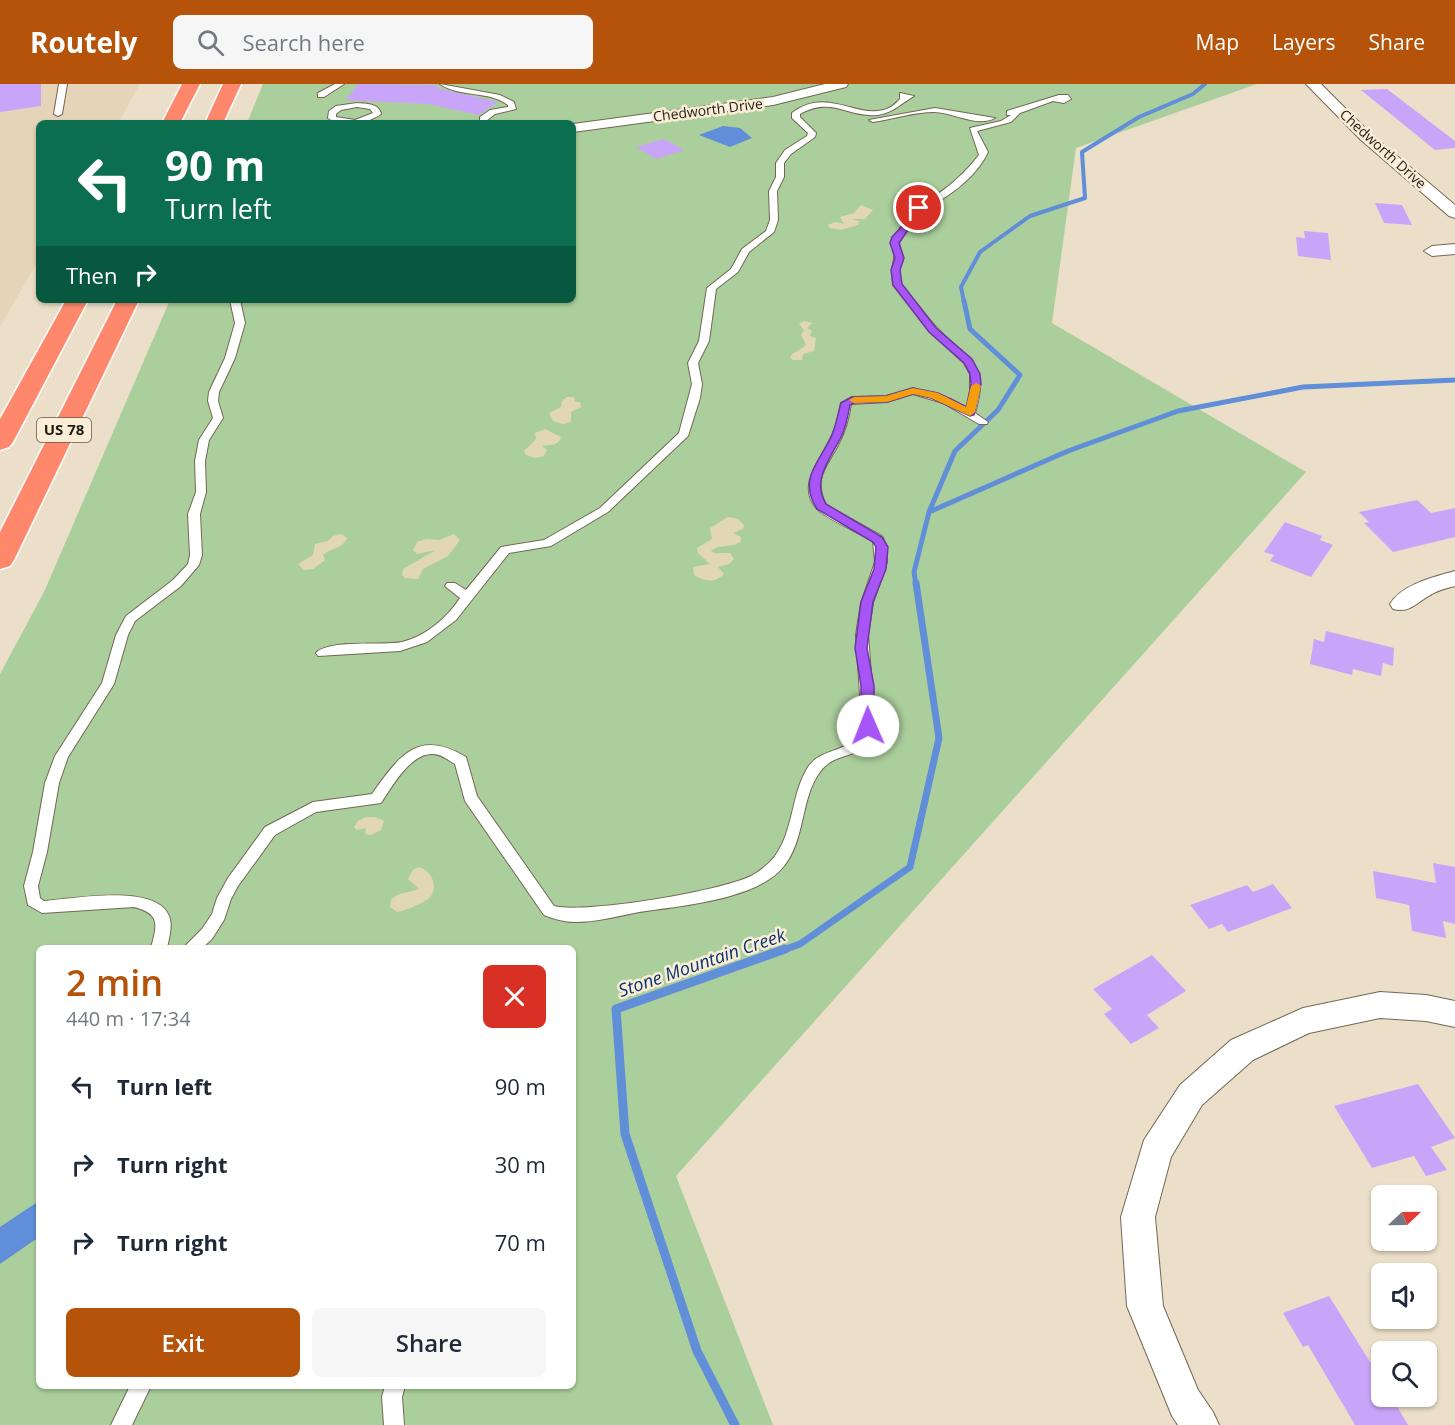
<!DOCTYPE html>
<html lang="en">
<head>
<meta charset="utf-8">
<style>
	:root { --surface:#fff; --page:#f6f6f7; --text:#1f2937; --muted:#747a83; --accent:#b45309 }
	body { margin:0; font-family:"Open Sans",sans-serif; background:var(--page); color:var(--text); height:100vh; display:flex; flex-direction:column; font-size:22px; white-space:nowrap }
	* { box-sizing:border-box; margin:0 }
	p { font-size:20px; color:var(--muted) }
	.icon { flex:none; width:33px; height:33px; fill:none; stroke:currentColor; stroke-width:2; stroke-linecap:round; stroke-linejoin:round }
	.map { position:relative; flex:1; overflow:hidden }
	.sheet { position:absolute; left:36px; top:861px; width:540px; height:444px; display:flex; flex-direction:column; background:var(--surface); border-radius:9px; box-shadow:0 2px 4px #0004 }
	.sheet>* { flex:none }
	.hud { position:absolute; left:36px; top:36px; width:540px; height:183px; border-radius:9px; box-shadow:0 2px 4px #0004; background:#0b6e4f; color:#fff; overflow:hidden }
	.needle { width:39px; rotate:68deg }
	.fabs { position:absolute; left:1371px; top:1101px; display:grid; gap:12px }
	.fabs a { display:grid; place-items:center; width:66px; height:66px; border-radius:9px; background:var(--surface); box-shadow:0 2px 4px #0004; font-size:30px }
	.pin { position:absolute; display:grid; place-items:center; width:51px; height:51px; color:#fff; margin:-26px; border:3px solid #fff; border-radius:50%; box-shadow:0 2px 6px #0007 }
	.me { position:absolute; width:66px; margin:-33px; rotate:359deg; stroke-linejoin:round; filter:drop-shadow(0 0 4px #0008) }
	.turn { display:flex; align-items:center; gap:21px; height:126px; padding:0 30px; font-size:27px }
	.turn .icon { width:78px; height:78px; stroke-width:2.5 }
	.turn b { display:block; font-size:42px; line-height:51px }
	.then { display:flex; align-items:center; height:57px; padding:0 30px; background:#0003; gap:12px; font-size:22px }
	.round { display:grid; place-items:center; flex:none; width:63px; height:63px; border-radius:9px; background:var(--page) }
	.headline { display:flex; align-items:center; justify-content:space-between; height:102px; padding:0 30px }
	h1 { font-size:36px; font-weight:600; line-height:45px; color:var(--accent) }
	.cta { display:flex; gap:12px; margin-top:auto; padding:12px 30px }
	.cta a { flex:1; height:69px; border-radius:9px; background:var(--accent); color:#fff; font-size:24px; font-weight:600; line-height:69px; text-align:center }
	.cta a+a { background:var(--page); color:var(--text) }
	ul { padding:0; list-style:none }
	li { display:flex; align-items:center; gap:18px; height:78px; padding:0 30px }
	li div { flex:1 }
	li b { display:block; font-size:22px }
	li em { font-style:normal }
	header { display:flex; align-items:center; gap:36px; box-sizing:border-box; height:84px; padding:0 30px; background:var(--accent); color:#fff }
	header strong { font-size:28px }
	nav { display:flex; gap:33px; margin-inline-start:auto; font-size:21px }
	.search { width:420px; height:54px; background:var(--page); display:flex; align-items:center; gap:15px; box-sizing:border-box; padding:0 21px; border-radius:9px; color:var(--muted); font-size:22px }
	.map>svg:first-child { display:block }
	.built { fill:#e5d4b8 }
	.green { fill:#abcf9c; fill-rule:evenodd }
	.sand { fill:#e1d8b3 }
	.water { fill:#608ed8 }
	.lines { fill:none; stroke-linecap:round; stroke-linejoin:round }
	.stream-far3 { stroke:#608ed8; stroke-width:4 }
	.stream-far2 { stroke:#608ed8; stroke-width:5 }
	.stream-far1 { stroke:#608ed8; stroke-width:7 }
	.stream { stroke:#608ed8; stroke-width:9 }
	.building { fill:#c9a5fa }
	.service-casing { stroke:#736754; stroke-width:2 }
	.minor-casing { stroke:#736754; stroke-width:2 }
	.motorway-casing { stroke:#fff; stroke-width:3 }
	.service { fill:#fff; fill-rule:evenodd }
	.minor { fill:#fff; fill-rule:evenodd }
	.motorway { fill:#fe876c; fill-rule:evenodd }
	.route { fill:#a855f7; stroke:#6d37a1; stroke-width:1.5 }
	.slow { fill:#f59e0b }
	.labels { text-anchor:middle; stroke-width:5; stroke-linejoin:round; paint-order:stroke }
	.far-street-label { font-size:14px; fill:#201b13; stroke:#faedd6 }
	.shield { fill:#faedd6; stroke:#615a4e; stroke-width:1.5 }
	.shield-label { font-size:15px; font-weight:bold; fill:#201b13 }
	.water-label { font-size:18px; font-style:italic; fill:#083476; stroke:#faedd6 }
</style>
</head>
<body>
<header>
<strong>Routely</strong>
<div class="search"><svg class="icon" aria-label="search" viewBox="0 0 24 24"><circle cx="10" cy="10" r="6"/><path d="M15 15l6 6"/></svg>Search here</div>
<nav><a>Map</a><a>Layers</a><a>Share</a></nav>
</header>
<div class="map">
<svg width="1455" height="1341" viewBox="0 0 1455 1341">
	<rect width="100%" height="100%" fill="#ecdfc9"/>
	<path class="built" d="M0 0H140L118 39H39V175L0 243Z"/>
	<path class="green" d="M263 0H1257L1076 64 1052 239 1306 388 676 1092 773 1341H0V590L44 508 170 216H573V39H247ZM39 864H573V1302H39Z"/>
	<path class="sand" d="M861 121 873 126 865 135H852L859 137 858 141 841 146 830 144 828 141 835 138 844 140 840 133 854 129Z
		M804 237 812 239 807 244 812 247 810 252 816 254 814 267 803 270 802 276H793L790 273C794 266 802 267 806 260L801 251 804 246 799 240Z
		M567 313H574L575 318H580L581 323 571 328V338L563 340 553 337 549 329 561 323 562 317Z
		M545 345 561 353C558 363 550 360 542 362L547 366 544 372 535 374 526 371 524 367 536 355 535 349Z
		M728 433 738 435 744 441 743 445 733 449 741 453V457C733 465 719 459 711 467L714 469H730L734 475 729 480 718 483 724 490C714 500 704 497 694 491L693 483 710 480 698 469 697 464 712 455 710 444Z
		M341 450 347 454C342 466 331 463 323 471L325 476 313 485 304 486 298 480 313 471 315 460 328 457 333 452Z
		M454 450 460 456 448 472 423 485 418 495 405 494 402 491 403 485 436 466 417 470 413 466 417 458 426 455 439 456Z
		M366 733H375L384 737 381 746 371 751 365 750 366 744 357 746 354 743 358 737Z
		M419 783C435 788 440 809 425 817 416 822 406 826 397 828L390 823 391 816 397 811 419 805 408 795 413 786Z"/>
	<path class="water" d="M723 42 740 44 752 54 730 63 699 51Z
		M39 1117V1153L0 1180V1143Z"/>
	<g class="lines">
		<path class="stream-far3" d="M964 218 961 203 980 168 1030 132 1085 114 1082 68 1139 33 1193 10 1205 0"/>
		<path class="stream-far2" d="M929 428 1068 367 1178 327 1303 303 1455 296
			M916 501 914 488 929 428 955 367 998 326 1020 291 970 245 964 217"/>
		<path class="stream-far1" d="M781 867 800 860 910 783 939 654 916 499"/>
		<path class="stream" d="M735 1341 697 1267 625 1050 616 925 785 865"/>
	</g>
	<path class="building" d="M0 0H41V22L0 28Z
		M358 0 438 1 437 4 498 18 479 31 428 20 346 16Z
		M1387 5 1455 57V64L1435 66 1361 6Z
		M664 55 684 66 656 75 636 63Z
		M1375 119 1402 121 1412 141 1384 139Z
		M1304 147 1328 149 1331 176 1298 172 1296 153 1305 154Z
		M1417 416 1431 429 1455 424V453L1393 468 1364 439 1369 438 1359 428Z
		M1285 438 1322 452 1320 456 1333 461 1311 493 1270 477 1274 471 1264 468Z
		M1326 547 1394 564 1393 582 1383 579 1381 592 1353 585 1352 591 1310 580 1314 555 1324 558Z
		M1433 779 1455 783V840L1443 837 1446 854 1412 847 1409 821 1376 814 1373 787 1436 799Z
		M1273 800 1292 824 1228 848 1222 840 1209 845 1190 821 1247 801 1253 808Z
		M1152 871 1186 907 1147 931 1159 944 1131 960 1104 930 1112 925 1093 905Z
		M1418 1000 1455 1054 1431 1063 1447 1086 1426 1092 1414 1072 1372 1084 1334 1022Z
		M1329 1212 1382 1297V1312H1391L1408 1341H1355L1308 1261 1303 1263 1283 1229Z"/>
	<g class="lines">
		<g class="service-casing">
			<path id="service" d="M59 0H67L62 30 58 32 54 30Z
				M335 0H344L324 13H318V9Z
				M440 0 500 11 514 18 516 25 495 30 486 37H480V33L490 26 508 23V21C488 6 460 14 440 0Z
				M900 9 914 12C903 18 893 29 878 31 847 34 833 12 800 30V33L816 49 815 53 791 70 784 79V93L777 107 778 136 774 148 749 168 738 188 716 205 709 257 698 279 702 300 700 314 688 352 608 428 551 462 509 469 456 536 427 558 400 567 318 572 316 569C328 555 382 562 402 558 426 552 447 534 460 514L445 502 447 499H455L466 506 501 463 544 456 600 424 679 349 692 300 688 279 699 257 707 204 731 185 742 165 766 147 770 136 769 107 776 93V79L785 66 807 52 808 49 792 34V29C828 1 859 38 889 24 893 22 897 18 900 15Z
				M1059 11H1068L1071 15 1064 19 1053 17 1020 29 1011 38 977 47 988 68C975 96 945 115 919 128 914 141 905 147 899 159 905 173 896 186 901 200 904 206 912 213 916 219 923 227 929 236 937 244 967 276 991 277 975 329L988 338 987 340H979L943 319 913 310 887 318 851 320C849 334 845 348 838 361 826 384 813 394 826 421L882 452 887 463V478L873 519 868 551 875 640C866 681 838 663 820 688 800 715 806 754 784 782 757 817 676 822 634 829 615 833 595 838 575 838 564 838 554 835 544 831L465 717 455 680C448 676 441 670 433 670 410 669 392 703 381 719L316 728 275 751 238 802 231 815 224 836 212 855 202 864H183L202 845 212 830 217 814 228 794 265 743 313 718 372 710C399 672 418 644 466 673L477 712 554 822C585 830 721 807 751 792 760 787 769 780 775 772 794 746 791 710 808 683 824 660 855 672 862 640L856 551 861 519 875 478 873 457C861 450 823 433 816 424 798 401 818 379 828 359 835 347 839 333 841 319L852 313 886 312 913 304 951 315 966 324 970 307V290L964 279 930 248 893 201 892 186 895 169 891 159C897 146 906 138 912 125 941 110 959 96 979 71L970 44 1001 37 1011 31H1007V27Z
				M357 19C366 20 379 19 381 30 367 40 342 44 328 34L329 27 336 22ZM357 23 370 25 373 29 355 36 336 33V30L341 26Z
				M935 24 995 34C977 44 953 28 934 28 914 28 893 35 873 38L869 36Z
				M230 216H240L245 239 235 274 219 308 218 317 223 334 209 356 205 377 206 408 200 430 202 471 199 481 181 502 135 537 128 551 114 600 68 673 59 699 47 768 38 802 40 814 44 817C73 815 156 799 169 832 173 842 169 854 167 864H151C157 841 161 830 134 823L42 829 28 821 24 802 33 768 45 699 55 672 102 599 116 551 126 532 173 496 188 480 190 471 188 430 196 408 195 377 199 356 213 334 208 317 209 308 225 274 235 239Z
				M130 1302H151L132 1341H111Z
				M385 1302H405L402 1313 404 1341H384L382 1313Z"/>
		</g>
		<g class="minor-casing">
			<path id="minor" d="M825 0H848L846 3 773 21 573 48V40L773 13Z
				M1306 0H1321L1371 50 1455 121V134L1449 132 1361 56Z
				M346 35 352 36 354 39H339Z
				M1455 160V170L1432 172 1424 167 1432 162Z
				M1455 487V502C1447 504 1439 506 1432 510 1418 517 1410 530 1393 525L1390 520C1402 500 1434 493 1455 487Z
				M1380 908 1426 911 1455 917V943L1426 937 1380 934 1309 949 1253 976 1202 1021 1171 1073 1155 1133 1163 1222 1198 1306 1213 1328 1219 1341H1178L1172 1332 1127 1222 1121 1133 1144 1056 1180 1001 1231 956 1303 924Z"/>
		</g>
		<g class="motorway-casing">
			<path id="motorway" d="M182 0H200L180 39H162Z
				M223 0H241L223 39H205Z
				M66 216H88L13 358 9 363 0 366V335Z
				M117 216H139L14 476 10 482 0 485V448Z"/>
		</g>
		<use href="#service" class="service"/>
		<use href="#minor" class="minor"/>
		<use href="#motorway" class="motorway"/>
	</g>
	<path class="route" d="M916 122 923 124 899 159 904 174 900 186 902 200 936 244 972 275 980 290 981 300 974 331 970 332 931 314 913 310 887 318 854 319 850 321C848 331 846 344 841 353 831 374 811 396 826 420L882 453 888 463 886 485 873 518 867 564 874 602V642L868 647 861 642V602L855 564 861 518 874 485 876 463 873 458 817 425C797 394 821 377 832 351 836 341 838 329 841 319L852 313 886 312 913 304 938 309 967 323 971 300 970 290 964 279 929 248 893 201 891 186 895 174 890 159 892 153 907 137V132Z"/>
	<path class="slow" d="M976 299 981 302 975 328 970 332 931 314 913 310 887 318 854 319 849 316 854 313 886 312 913 304 938 309 966 323 971 302Z"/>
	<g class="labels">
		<g class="far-street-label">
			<text transform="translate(708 26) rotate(-7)" y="5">Chedworth Drive</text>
			<text transform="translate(1383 65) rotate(42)" y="5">Chedworth Drive</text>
		</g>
		<rect class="shield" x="37" y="334" width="54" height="24" rx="4.5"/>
		<g class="shield-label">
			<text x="64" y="351">US 78</text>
		</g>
		<g class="water-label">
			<text transform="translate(702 879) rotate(-19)" y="6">Stone Mountain Creek</text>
		</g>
	</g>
</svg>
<div class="fabs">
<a><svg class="needle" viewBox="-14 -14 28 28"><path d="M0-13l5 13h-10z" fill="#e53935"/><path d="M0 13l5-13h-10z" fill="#747a83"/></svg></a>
<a><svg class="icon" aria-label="sound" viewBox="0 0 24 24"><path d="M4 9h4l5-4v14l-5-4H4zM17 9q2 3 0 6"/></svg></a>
<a><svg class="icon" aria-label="search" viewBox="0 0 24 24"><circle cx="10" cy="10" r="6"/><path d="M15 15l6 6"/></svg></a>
</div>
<div class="pin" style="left:919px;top:124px;background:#d93025"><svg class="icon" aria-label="arrive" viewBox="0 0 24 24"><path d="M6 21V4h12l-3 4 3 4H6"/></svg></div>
<svg class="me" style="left:868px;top:642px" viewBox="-20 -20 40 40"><circle r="19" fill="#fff"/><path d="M0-13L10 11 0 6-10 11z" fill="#a855f7"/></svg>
<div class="hud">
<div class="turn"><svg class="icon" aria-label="left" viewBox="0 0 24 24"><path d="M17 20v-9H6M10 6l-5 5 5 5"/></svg><div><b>90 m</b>Turn left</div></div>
<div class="then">Then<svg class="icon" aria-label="right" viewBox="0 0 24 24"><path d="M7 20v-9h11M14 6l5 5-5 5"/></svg></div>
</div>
<section class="sheet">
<div class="headline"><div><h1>2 min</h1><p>440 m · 17:34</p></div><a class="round" style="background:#d93025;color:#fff"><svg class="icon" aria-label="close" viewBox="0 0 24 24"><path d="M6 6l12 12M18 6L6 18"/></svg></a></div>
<ul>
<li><svg class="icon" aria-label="left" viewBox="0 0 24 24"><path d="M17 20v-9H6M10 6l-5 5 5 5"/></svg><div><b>Turn left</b></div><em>90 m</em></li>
<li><svg class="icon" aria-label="right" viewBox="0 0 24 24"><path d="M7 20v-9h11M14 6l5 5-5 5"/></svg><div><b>Turn right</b></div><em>30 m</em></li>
<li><svg class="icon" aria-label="right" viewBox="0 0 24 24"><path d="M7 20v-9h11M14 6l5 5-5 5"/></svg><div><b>Turn right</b></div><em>70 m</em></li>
</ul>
<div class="cta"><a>Exit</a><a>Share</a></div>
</section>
</div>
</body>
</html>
